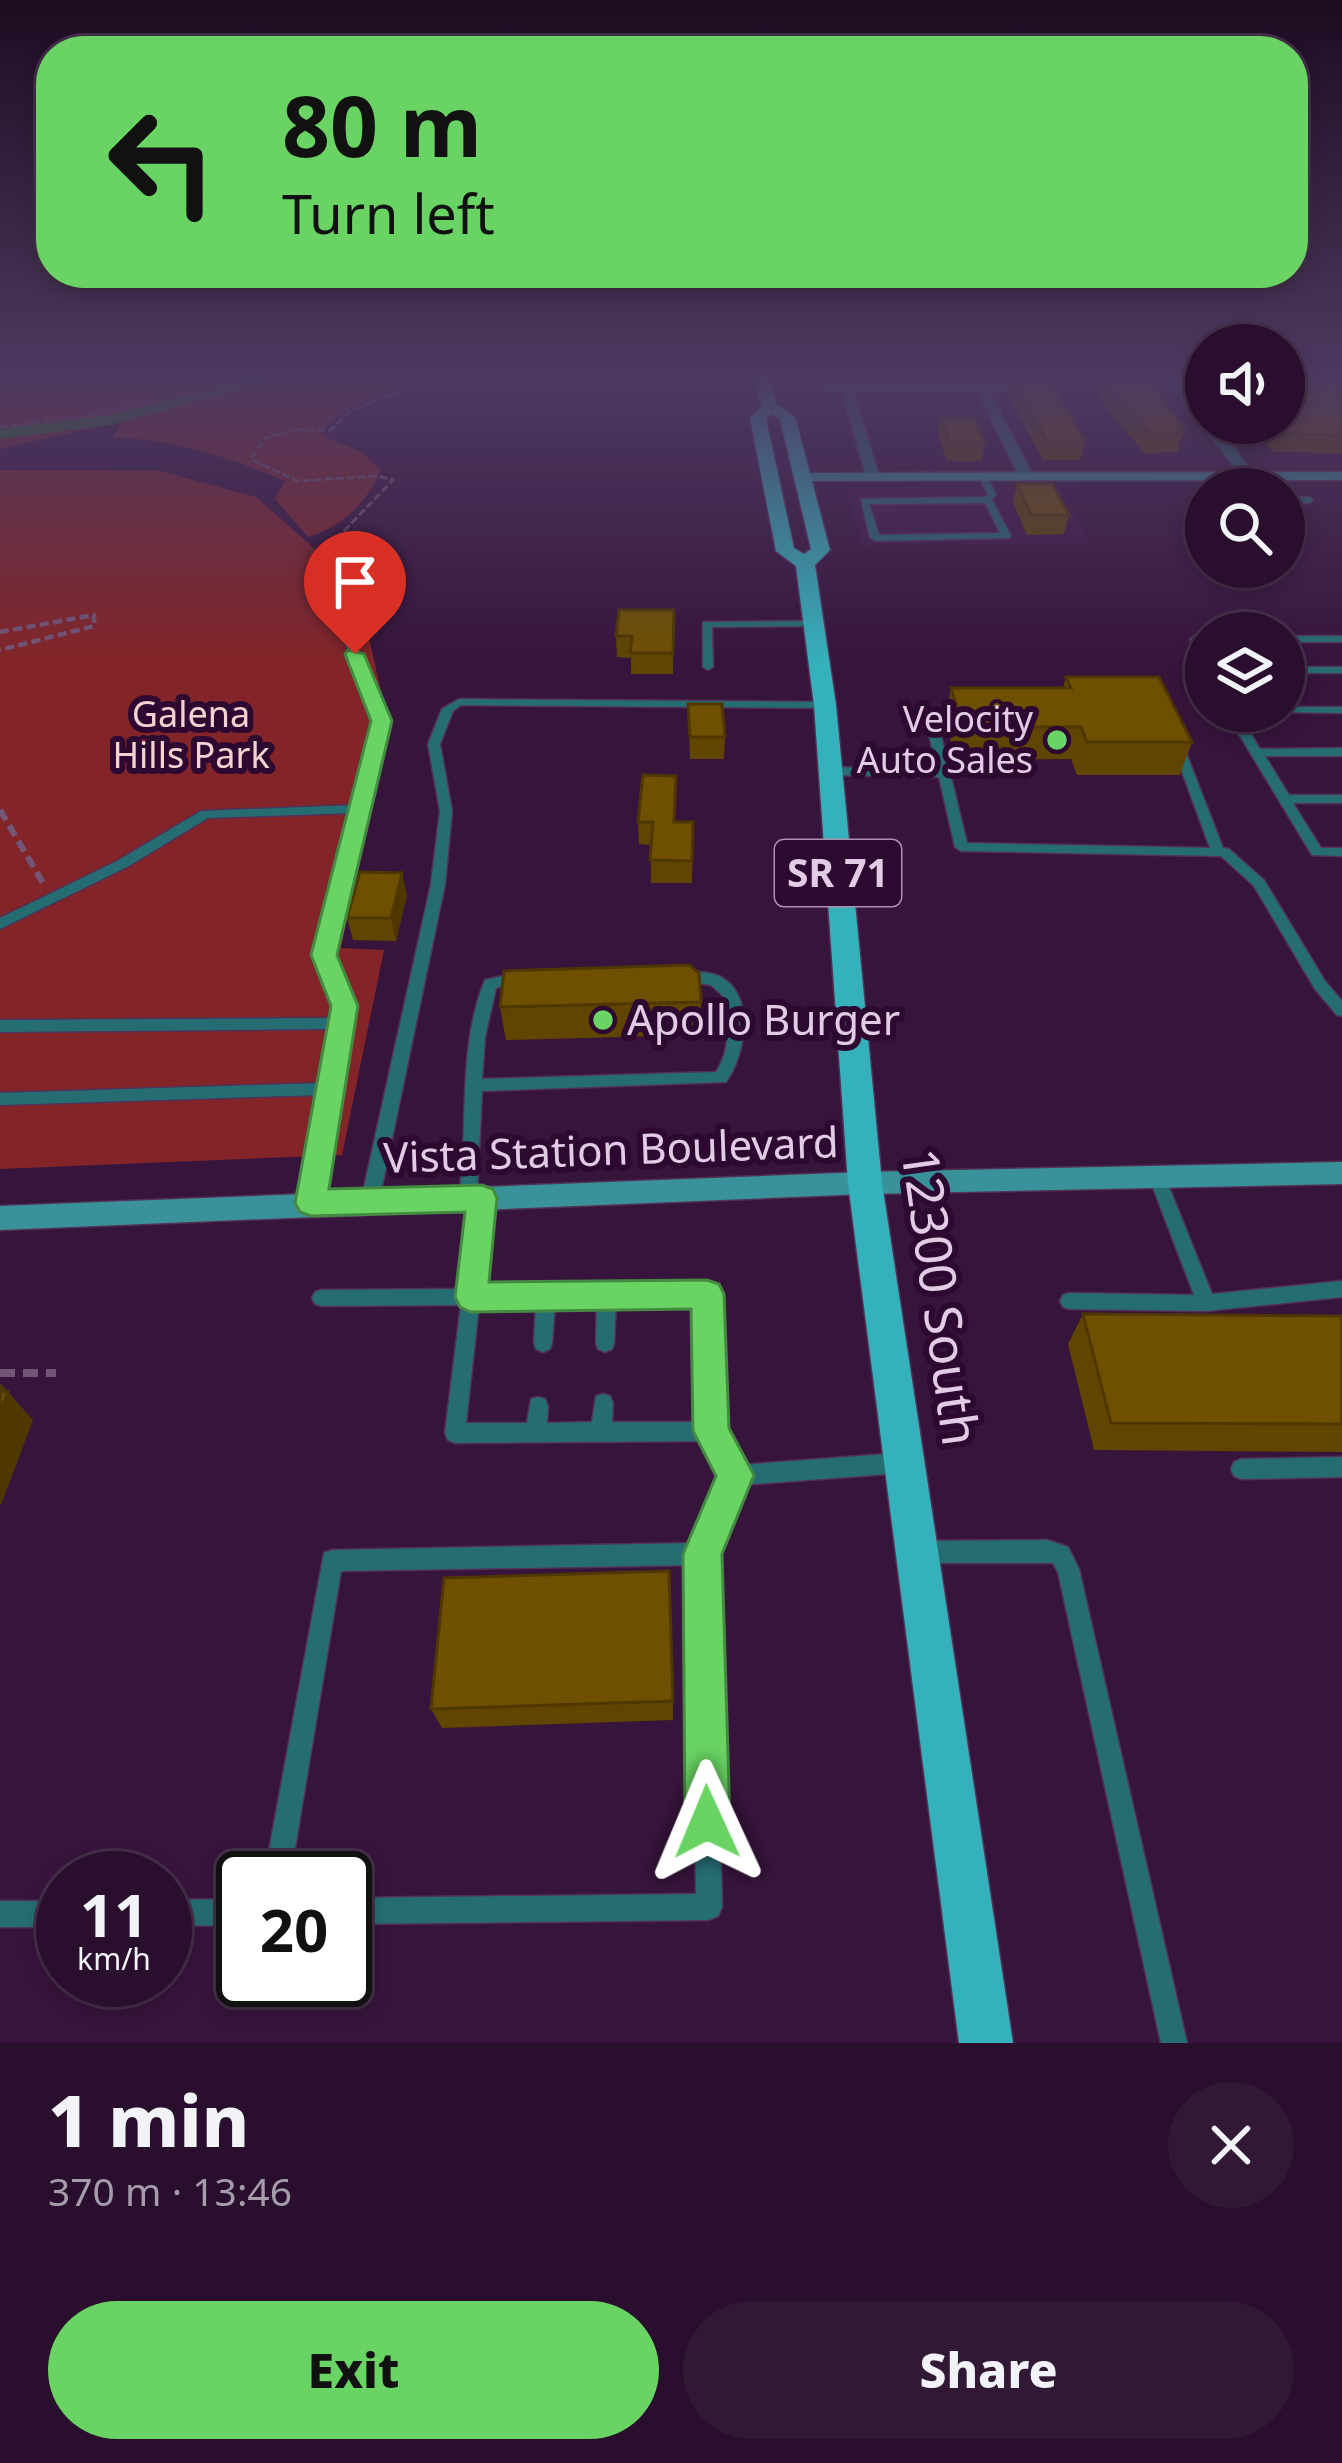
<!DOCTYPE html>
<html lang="en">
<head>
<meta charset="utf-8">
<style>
	:root { --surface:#290f2d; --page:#311835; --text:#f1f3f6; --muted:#a59caa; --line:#452f49; --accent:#69d464 }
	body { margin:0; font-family:"Noto Sans",sans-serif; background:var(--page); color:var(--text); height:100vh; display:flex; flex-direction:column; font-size:45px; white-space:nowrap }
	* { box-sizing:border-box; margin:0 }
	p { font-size:39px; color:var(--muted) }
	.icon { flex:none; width:66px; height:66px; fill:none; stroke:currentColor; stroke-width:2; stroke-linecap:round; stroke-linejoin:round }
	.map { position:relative; height:2043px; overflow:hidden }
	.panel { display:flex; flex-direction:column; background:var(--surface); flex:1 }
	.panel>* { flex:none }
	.hud { position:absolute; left:36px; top:36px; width:1272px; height:252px; border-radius:48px; box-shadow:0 6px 18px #0003,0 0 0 3px var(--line); background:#69d464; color:#111; overflow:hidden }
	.tools { position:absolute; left:1185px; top:324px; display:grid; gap:24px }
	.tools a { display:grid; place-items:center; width:120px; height:120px; border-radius:50%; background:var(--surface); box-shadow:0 6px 18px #0003,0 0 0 3px var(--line); font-size:60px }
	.speed { position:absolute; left:36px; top:1851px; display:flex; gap:24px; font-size:60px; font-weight:700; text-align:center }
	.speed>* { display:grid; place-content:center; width:156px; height:156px; border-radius:50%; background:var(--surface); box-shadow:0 6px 18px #0003,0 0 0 3px var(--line); line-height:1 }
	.speed small { font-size:30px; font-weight:400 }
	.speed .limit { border:6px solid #111; border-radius:18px; background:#fff; color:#111 }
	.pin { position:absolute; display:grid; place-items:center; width:102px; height:102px; color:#fff; margin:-123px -51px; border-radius:50% 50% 50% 0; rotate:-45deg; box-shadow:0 0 12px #0007 }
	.pin .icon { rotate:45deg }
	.me { position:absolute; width:132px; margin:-66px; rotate:359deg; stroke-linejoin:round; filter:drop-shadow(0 0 9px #0008) }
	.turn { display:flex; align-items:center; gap:42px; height:252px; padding:0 48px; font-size:54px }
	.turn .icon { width:156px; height:156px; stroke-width:2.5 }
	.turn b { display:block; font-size:84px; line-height:102px }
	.round { display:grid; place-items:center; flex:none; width:126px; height:126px; border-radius:63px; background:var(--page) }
	.head { display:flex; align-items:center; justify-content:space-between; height:204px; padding:0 48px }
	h1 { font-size:72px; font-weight:800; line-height:90px }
	.primary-button { display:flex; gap:24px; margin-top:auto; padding:24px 48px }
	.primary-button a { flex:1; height:138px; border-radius:72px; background:var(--accent); color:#111; font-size:48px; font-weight:800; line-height:138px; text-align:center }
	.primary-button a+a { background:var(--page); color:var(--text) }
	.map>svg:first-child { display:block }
	.built { fill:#401746 }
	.green { fill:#832528 }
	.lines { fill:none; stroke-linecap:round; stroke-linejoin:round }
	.canal { fill:#227f21; fill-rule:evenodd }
	.lane-casing { stroke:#523157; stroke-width:3 }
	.street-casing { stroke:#523157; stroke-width:3 }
	.secondary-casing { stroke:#523157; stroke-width:3 }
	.primary-casing { stroke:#523157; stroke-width:3 }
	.path-far3 { stroke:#735577; stroke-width:3; stroke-dasharray:8 3; stroke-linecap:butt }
	.path-far2 { stroke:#735577; stroke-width:4.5; stroke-dasharray:9 4.5; stroke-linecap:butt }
	.path-far1 { stroke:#735577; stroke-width:6; stroke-dasharray:12 6; stroke-linecap:butt }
	.path { stroke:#735577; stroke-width:8; stroke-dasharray:15 8; stroke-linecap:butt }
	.lane { fill:#266d73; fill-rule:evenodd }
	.street { fill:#266d73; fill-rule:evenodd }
	.secondary { fill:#39929a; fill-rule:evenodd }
	.primary { fill:#35b1bb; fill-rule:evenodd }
	.wall { fill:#5f4500 }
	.shaded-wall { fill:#4e3800 }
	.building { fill:#6f5000; stroke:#4e3800; stroke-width:3 }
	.route { fill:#69d464; stroke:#448a41; stroke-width:3 }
	.poi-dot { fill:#69d464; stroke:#2d0931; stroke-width:4.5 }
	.labels { text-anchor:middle; stroke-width:12; stroke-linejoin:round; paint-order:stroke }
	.far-park-label { font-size:36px; fill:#f3d2d0; stroke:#2d0931 }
	.far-poi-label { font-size:36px; fill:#e2cce5; stroke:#2d0931; text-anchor:end }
	.shield { fill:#2d0931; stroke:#ac92af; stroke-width:3 }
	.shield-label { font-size:39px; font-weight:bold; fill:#e2cce5 }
	.poi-label { font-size:42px; fill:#e2cce5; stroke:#2d0931; text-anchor:start }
	.street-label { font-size:42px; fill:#e2cce5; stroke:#2d0931 }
	.near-street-label { font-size:51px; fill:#e2cce5; stroke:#2d0931 }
</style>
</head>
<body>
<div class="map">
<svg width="1342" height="2043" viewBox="0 0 1342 2043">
	<rect width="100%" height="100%" fill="#37143c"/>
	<path class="built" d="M1059 486 1090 544 861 545 846 487Z"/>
	<path class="green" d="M0 378H293L244 396 299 378H426C390 392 342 401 321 435L359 451 381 469C367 503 343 526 308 537L275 499 285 481C232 458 171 438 113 438L122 421 0 449Z
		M0 470 160 471 256 497 333 565 360 598 388 722 341 948 384 950 342 1155 0 1169Z"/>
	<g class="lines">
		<path class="canal" d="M257 378H285L110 425 0 439V429L110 415Z"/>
		<g class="lane-casing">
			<path id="lane" d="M982 473 985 474 996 494 992 500 1011 536 1009 538 875 541 870 538 861 499 985 497 988 494 978 476ZM985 503 1000 533 879 535 869 504Z
				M1246 474H1252L1263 489H1254L1245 476Z
				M1284 497H1309L1313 500 1309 503H1284Z
				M316 568 319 569 334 590 388 721 331 955 351 1006 340 1089 320 1203 317 1208 311 1210 305 1208 302 1203 321 1095 0 1105V1093L323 1083 333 1029 0 1032V1020L335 1018 337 1006 317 955 353 813 208 818 127 867 0 929V918L117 861 201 811 355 805 376 721 324 590 311 571Z
				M814 621 818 622V626L712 627 713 667 708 670 703 667V622Z
				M1195 636H1206V642H1202L1206 650V664L1201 661 1190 639Z
				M1284 636H1342V642H1284Z
				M1284 667H1342V673H1284Z
				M459 699 825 702 831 705 825 708 461 705 453 711 440 744 452 811 445 884 379 1201 376 1206 370 1208 364 1206 361 1201 431 884 440 811 428 744 442 709Z
				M1284 707H1342V713L1280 712 1284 711Z
				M930 709H964L970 712 964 715H936L967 843 1210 848 1173 747 1175 745H1183L1223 848 1229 849 1264 880 1325 981 1342 1001V1016L1337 1015 1315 989 1254 886 1221 856 961 851 955 847 939 777 830 775 824 771 830 767 937 770 924 712Z
				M1225 711H1237L1260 749 1342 748V756H1265L1289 795H1342V803H1293L1321 848H1342V856L1312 855Z
				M682 971C693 972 711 971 721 977 756 996 745 1056 726 1082L482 1091 477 1193H488L491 1198 481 1289 707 1286 713 1288 716 1294 721 1429 740 1465 901 1453 908 1456 911 1463 908 1470 901 1473 741 1485 714 1554 722 1907 718 1916 709 1920 345 1924V1898L696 1894 692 1565 341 1571 290 1878H264L324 1553 332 1550 697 1543 724 1476 706 1441 455 1443 448 1440 445 1433 461 1305 321 1306 315 1304 312 1298 315 1292 321 1290 463 1289 473 1203H462L459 1198C469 1127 457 1048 485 980L520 972 527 977 525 981 496 988 485 1037 482 1079 716 1072C731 1049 729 1024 724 997L711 985 677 980 675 976ZM698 1302 701 1422H612L613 1403 610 1396 603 1394 596 1396 592 1422 547 1423 548 1406 545 1399 538 1397 531 1399 527 1423H466L479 1305 536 1304 534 1343 536 1349 543 1352 550 1349 552 1343 555 1304 597 1303 596 1343 598 1349 605 1352 612 1349 614 1343 616 1303Z
				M1157 1170 1163 1172 1165 1177 1212 1294 1342 1281V1297L1206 1311 1069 1309 1063 1307 1060 1301 1063 1295 1069 1293 1194 1295 1149 1177 1151 1172Z
				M1342 1457V1477L1241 1479 1234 1476 1231 1469 1234 1462 1241 1459Z
				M1047 1540 1068 1547 1079 1569 1187 2043H1161L1058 1572 1053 1563H918L910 1560 907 1552 910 1544 918 1541Z
				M243 1899V1925L165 1926V1900Z
				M0 1901H63V1927H0Z"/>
		</g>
		<g class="street-casing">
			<path id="street" d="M1164 378H1176L1206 415V423H1213L1254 473V479H1244Z
				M825 384 1041 385 1037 392H990L1033 476 1026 480 1019 476 978 392H854L879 476 867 479 842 392 821 391Z"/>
		</g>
		<g class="secondary-casing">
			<path id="secondary" d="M1342 472V480L802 481 795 477 802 473Z
				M1342 1162V1184L865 1194 0 1230V1206L865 1172Z"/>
		</g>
		<g class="primary-casing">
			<path id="primary" d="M754 378H768L777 405 795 417 830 550 815 565 836 705 882 1183 1013 2043H959L848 1183 814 705 796 566 776 551 750 418 762 406ZM771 414 780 419 811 549 804 554 794 548 766 419Z"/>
		</g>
		<path class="path-far3" d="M0 427 92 415 243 378
			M321 555 393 480 378 476 297 481 251 459 265 438 295 430H331L351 410 436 378"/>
		<path class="path-far2" d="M0 632 94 615V626L0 650"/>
		<path class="path-far1" d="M0 810 43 883"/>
		<path class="path" d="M0 1373H56"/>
		<use href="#lane" class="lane"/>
		<use href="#street" class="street"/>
		<use href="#secondary" class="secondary"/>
		<use href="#primary" class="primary"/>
	</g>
	<path class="wall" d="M942 378H1036L1085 442 1080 460H1043L1009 397 1013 380Z
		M1085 378H1146L1184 428 1177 452 1145 453 1116 420Z
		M1342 378V453L1273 452 1248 423H1284Z
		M940 418 985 442 981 461H947L938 436Z
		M1017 484 1069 515 1064 534 1027 535 1013 503Z
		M674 610 673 674H631V658L617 657 616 636Z
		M1066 677 1192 742 1180 775H1077L1071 759 956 760 945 720 951 688H1063Z
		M688 704 725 737 724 759H690Z
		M638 822H693L692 883H651V845L639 844Z
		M407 895 396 941 353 940 347 918Z
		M701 1002 700 1035 506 1040 500 1007Z
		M1083 1314 1342 1316V1452L1094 1450 1068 1344Z
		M673 1701V1720L442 1728 431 1709Z"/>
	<path class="shaded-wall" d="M402 873 407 895 396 941 391 918Z
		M0 1383 33 1420 1 1505 0 1504Z"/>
	<path class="building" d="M1048 378 1085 442H1047L1013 379Z
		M1102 378H1146L1184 428H1178L1183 434H1151Z
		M1288 378H1342V435L1280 434 1270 423H1284V383Z
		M940 418H974L985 442H950Z
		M1017 484H1052L1069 515H1031Z
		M619 610H674L673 653H630L632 636H616Z
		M1066 677H1159L1192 742H1087L1081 727H963L951 688H1071Z
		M688 704H722L725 737H690Z
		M643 775 676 776 674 822H693L692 861 650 860 653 822H638Z
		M360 872 402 873 391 918H347Z
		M689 965 699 973 701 1002 500 1007 504 971Z
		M1083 1314 1342 1316V1424L1111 1423Z
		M0 1392H8L0 1412Z
		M669 1571 673 1701 431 1709 444 1578Z"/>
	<linearGradient id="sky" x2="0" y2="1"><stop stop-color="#1e0b21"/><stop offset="0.57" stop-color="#4d3a61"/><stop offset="1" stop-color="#4d3a61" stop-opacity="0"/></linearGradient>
	<rect width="1342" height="664" fill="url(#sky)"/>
	<path class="route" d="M348 650 364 654 392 721 337 955 358 1006 329 1189 482 1185 493 1189 497 1198 489 1282 707 1280 719 1284 724 1294 729 1428 754 1475 722 1554 730 1822 723 1838 707 1844 692 1838 685 1822 683 1554 716 1476 693 1431 691 1309 471 1312 460 1307 455 1297 465 1212 311 1216 300 1212 295 1203 331 1006 311 955 371 721 345 654Z"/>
	<g class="poi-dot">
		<circle cx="1057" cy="740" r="12"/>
		<circle cx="603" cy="1020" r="12"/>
	</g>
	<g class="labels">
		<g class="far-park-label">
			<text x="191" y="727">Galena<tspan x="191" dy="41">Hills Park</tspan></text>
		</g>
		<g class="far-poi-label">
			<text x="1033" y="732">Velocity<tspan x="1033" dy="41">Auto Sales</tspan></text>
		</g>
		<rect class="shield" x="775" y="840" width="126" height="66" rx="9"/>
		<g class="shield-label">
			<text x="838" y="887">SR 71</text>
		</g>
		<g class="poi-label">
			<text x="627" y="1035">Apollo Burger</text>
		</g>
		<g class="street-label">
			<text transform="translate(611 1150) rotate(-2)" y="15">Vista Station Boulevard</text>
		</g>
		<g class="near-street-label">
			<text transform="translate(940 1297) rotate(82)" y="18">12300 South</text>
		</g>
	</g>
</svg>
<div class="tools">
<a><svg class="icon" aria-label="sound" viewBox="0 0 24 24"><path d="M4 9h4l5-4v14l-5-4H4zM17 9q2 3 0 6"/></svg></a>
<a><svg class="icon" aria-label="search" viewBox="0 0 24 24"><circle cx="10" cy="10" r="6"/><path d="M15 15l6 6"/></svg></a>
<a><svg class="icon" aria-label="layers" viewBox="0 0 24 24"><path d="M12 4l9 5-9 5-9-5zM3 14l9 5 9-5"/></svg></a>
</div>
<div class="speed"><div>11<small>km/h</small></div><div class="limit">20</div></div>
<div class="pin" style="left:355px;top:654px;background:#d93025"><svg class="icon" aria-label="arrive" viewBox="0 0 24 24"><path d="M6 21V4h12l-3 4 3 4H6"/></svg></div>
<svg class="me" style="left:707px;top:1822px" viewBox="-20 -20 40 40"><path d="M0-17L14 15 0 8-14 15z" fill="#69d464" stroke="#fff" stroke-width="4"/></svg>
<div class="hud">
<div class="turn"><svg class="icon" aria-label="left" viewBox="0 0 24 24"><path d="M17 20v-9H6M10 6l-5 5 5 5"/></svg><div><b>80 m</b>Turn left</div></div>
</div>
</div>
<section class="panel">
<div class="head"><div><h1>1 min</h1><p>370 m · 13:46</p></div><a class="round"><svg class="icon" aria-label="close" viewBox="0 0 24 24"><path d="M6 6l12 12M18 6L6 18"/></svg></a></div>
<div class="primary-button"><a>Exit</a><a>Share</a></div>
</section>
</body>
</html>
